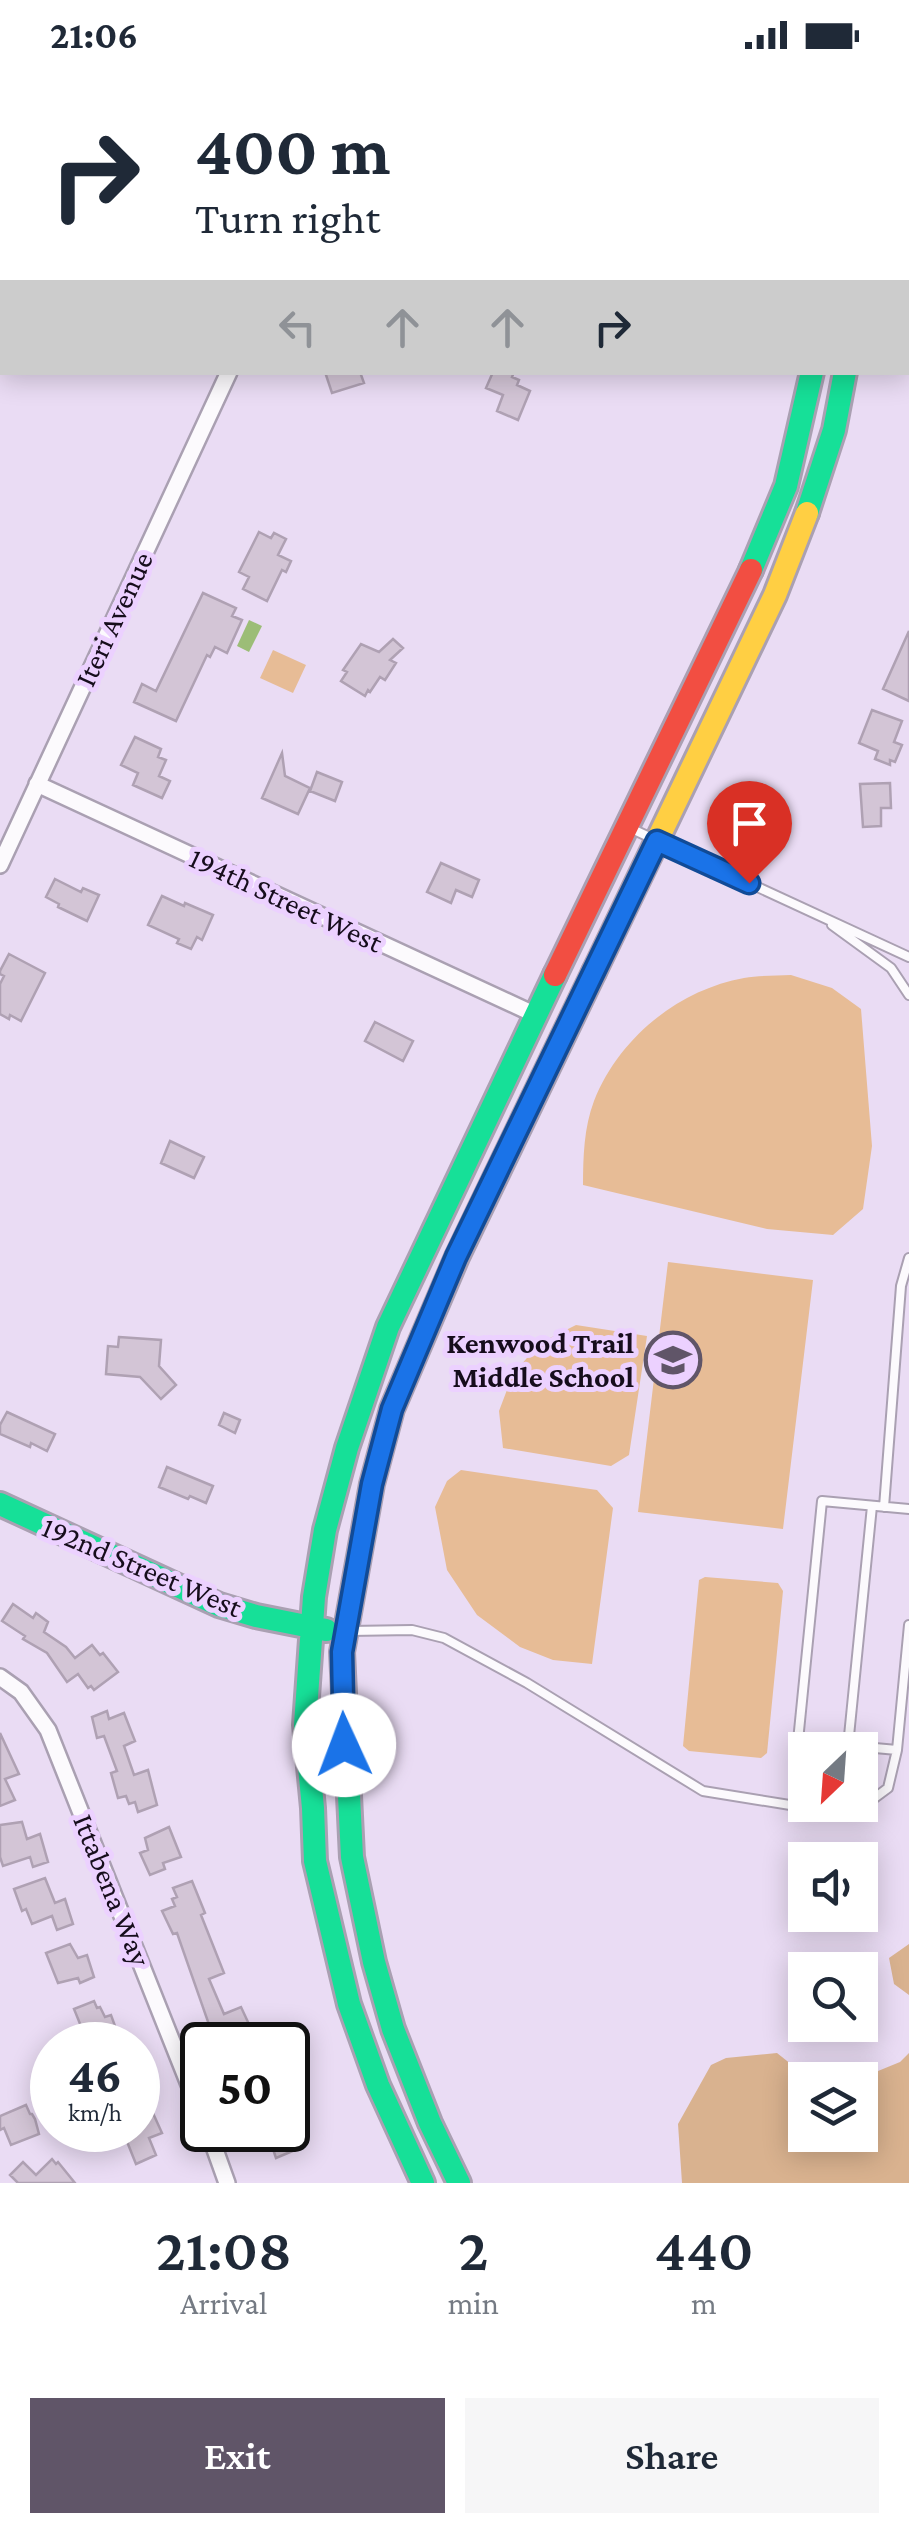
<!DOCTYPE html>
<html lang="en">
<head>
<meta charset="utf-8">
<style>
	:root { --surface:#fff; --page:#f6f6f7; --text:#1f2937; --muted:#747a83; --accent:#605568 }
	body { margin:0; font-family:"Crimson Pro",serif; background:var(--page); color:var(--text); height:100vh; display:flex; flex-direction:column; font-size:38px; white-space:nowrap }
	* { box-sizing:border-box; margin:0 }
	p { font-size:32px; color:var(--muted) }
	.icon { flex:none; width:55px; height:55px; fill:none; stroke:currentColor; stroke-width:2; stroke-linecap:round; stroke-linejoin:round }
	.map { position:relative; height:2113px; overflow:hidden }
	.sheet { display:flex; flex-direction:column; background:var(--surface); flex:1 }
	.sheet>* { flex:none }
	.banner { position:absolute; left:0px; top:0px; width:910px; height:305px; box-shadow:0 5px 25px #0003; background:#fff; color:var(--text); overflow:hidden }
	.needle { width:65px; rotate:205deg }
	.fabs { position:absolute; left:788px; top:1662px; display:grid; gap:20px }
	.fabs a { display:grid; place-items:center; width:90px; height:90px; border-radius:0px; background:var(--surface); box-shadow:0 5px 25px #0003; font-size:50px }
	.speed { position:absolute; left:30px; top:1952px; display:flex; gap:20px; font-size:50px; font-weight:700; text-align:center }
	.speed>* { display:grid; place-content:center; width:130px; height:130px; border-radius:50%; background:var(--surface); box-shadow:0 5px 25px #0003; line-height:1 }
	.speed small { font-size:25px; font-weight:400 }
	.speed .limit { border:5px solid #111; border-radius:15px; background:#fff; color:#111 }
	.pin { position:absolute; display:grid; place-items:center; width:85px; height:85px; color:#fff; margin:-102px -42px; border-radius:50% 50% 50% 0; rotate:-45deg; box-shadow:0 0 10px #0007 }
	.pin .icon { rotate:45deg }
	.me { position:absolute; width:110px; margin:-55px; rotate:358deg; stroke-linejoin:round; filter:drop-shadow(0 0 8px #0008) }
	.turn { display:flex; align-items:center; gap:35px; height:210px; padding:0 30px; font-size:45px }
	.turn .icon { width:130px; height:130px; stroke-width:2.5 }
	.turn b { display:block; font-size:70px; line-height:85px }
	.lanes { display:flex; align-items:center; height:95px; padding:0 30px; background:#0003; justify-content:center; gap:50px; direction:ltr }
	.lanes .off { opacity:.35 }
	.eta { display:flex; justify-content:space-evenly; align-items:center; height:170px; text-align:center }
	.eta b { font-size:60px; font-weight:600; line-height:70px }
	.button { display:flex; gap:20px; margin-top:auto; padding:20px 30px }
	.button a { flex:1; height:115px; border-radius:0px; background:var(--accent); color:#fff; font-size:40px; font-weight:600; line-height:115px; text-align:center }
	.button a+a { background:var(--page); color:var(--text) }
	.status { display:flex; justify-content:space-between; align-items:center; height:70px; padding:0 50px; background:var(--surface); direction:ltr }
	.status svg { height:28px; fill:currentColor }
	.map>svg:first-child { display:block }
	.green { fill:#e7bc96 }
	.forest { fill:#d9b28f }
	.water { fill:#9cbd77 }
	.building { fill:#d3c5d6; stroke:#afa1b3; stroke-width:2.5 }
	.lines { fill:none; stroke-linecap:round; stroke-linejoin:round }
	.lane-casing { stroke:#aaa0b2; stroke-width:12 }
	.street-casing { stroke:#aaa0b2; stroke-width:20 }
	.fast-casing { stroke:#aaa0b2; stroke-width:28 }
	.slow-casing { stroke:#aaa0b2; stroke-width:28 }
	.jam-casing { stroke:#aaa0b2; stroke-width:28 }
	.lane { stroke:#fcfafd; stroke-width:8 }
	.street { stroke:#fcfafd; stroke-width:15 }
	.fast { stroke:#16e098; stroke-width:22 }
	.slow { stroke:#ffcf43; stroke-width:22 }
	.jam { stroke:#f24e42; stroke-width:22 }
	.route-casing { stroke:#114b97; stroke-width:25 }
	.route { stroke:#1a73e8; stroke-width:18 }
	.labels { text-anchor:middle; stroke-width:10; stroke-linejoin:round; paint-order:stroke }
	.street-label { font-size:30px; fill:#160d1c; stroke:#ecd1ff }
	.poi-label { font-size:30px; font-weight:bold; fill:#160d1c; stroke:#ecd1ff; text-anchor:end }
</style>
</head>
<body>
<div class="status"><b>21:06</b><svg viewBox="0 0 49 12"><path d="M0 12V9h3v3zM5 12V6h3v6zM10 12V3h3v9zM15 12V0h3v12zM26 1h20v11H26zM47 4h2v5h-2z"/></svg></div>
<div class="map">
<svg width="909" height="2113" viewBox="0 0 909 2113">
	<rect width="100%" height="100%" fill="#eadcf4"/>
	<path class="green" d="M273 580 306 595 293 623 260 608Z
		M791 905 832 918 861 939 872 1076 863 1139 833 1165 767 1159 583 1115C583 1087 584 1057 594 1031 619 968 678 920 744 908 759 905 776 906 791 905Z
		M668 1192 813 1210 783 1459 638 1442Z
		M576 1255 647 1266 629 1385 611 1396 503 1378 499 1341 513 1304 540 1273Z
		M461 1400 597 1420 613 1438 592 1594 553 1590 520 1577 477 1545 447 1500 435 1437 447 1411Z
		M705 1507 778 1513 783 1521 767 1683 761 1688 689 1681 683 1676 699 1510Z"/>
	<path class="forest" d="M909 1874V1925L894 1914 889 1888Z
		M777 1983 811 2010H805V2065H860V2010H856L900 1992 909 1983V2113H682L678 2054 711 1995 726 1988Z"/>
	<path class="water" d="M249 550 262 556 249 582 237 576Z"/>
	<path class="building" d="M325 302H360L364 313 332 323Z
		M493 302H514L512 307 519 310 517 315 530 321 518 350 497 341 503 325 486 318Z
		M259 462 271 468 274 463 286 469 278 485 291 491 286 502 282 500 267 531 243 519 249 507 239 502Z
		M203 523 236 538 232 546 242 550 227 583 215 577 210 587 207 585 176 651 134 632 142 614 156 621Z
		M909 561V631L883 619Z
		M393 569 403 578 390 590 396 593 385 610 380 607 370 622 368 620 365 626 341 611 347 602 343 600 361 574 379 582Z
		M872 640 902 651 894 672 902 675 895 692 890 690V695L875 689 878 681 859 673Z
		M135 667 161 679 158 687 166 690 159 706 170 711 162 728 133 715 138 703 121 695Z
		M282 683 285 706 310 718 298 744 262 728Z
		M317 702 342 712 335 731 310 721Z
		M890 713 891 738H881V756L863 757 860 714Z
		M441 793 479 810 472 827 456 820 451 833 427 822Z
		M55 809 81 822 83 818 99 825 87 851 58 837 59 834 46 827Z
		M162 826 184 836 185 833 213 845 202 870 197 867 191 879 177 873 179 869 148 855Z
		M9 884 45 903 21 951 10 945 9 949 0 944V914L4 906 0 904V901Z
		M375 952 413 971 403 991 365 971Z
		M170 1071 204 1087 194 1108 161 1093Z
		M119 1267 161 1270 159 1296 176 1315 161 1329 140 1307 106 1304 108 1276 118 1277Z
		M7 1342 55 1364 47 1381 31 1373 30 1377 0 1364V1355Z
		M224 1343 240 1350 235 1363 219 1355Z
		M167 1397 213 1416 206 1433 190 1426 188 1429 159 1417Z
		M13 1534 33 1548 36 1543 48 1552 44 1562 66 1577 75 1588 92 1575 100 1585 103 1583 118 1602 94 1620 91 1616 88 1618 78 1604 67 1612 47 1583 23 1569 25 1566 2 1551Z
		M107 1641 109 1649 124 1643 135 1671 124 1676 134 1705 148 1700 157 1735 138 1742 135 1732 129 1734 126 1726 118 1728 111 1703 117 1701 104 1666 97 1668 92 1647Z
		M0 1663 19 1704 5 1709 15 1730 0 1736Z
		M22 1752 27 1769 40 1764 48 1792 33 1797 30 1787 3 1796 0 1787V1755Z
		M169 1757 181 1787 163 1793 165 1799 150 1805 140 1783 148 1780 145 1768Z
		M45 1808 55 1833 65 1829 73 1854 57 1860 52 1846 32 1854 26 1839 22 1841 14 1819Z
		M192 1811 205 1843 201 1845 224 1903 209 1909 224 1944 241 1937 254 1965 231 1975 225 1961 213 1966 177 1863 173 1864 162 1841 175 1836 172 1829 177 1827 173 1818Z
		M70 1874 78 1888 87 1885 94 1907 80 1913 78 1908 58 1913 46 1883Z
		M94 1931 97 1938 100 1937 105 1947 111 1945 119 1967 102 1974 99 1966 90 1972 87 1971 74 1939Z
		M26 2035 30 2044H32L35 2049 39 2064 11 2075 4 2058 0 2060V2046Z
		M152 2041 162 2063 149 2068 156 2085 136 2094 124 2064 138 2060V2047Z
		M256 2060H303L296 2064 302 2077 276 2088 271 2073 262 2077Z
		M52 2089 56 2094 58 2092 75 2113H18L10 2105 23 2092 36 2105Z"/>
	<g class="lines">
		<g class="lane-casing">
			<path id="lane" d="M632 759 909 887
				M832 855 891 898 909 925
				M884 1437 901 1216 909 1188
				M350 1561 412 1560 444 1568 527 1613 703 1721 827 1741 861 1738 888 1718 897 1680 909 1555
				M848 1676 872 1436
				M897 1680 798 1671 822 1431 909 1439"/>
		</g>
		<g class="street-casing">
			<path id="street" d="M261 0 262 2
				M908 198H909
				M37 714 536 945
				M0 795 229 302
				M0 1607 21 1622 48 1660 202 2047
				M208 2060 227 2113"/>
		</g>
		<g class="fast-casing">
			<path id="fast" d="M807 0V2
				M807 443 834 360 845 302
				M751 500 786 416 812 302
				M0 1434 219 1535 256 1546 326 1560
				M423 2113 378 2015 349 1934 315 1791 313 1738 305 1655 314 1527 325 1460 347 1378 388 1257 555 905
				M459 2113 430 2053 393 1959 374 1892 352 1787 342 1582 372 1414 392 1339 457 1187 594 902"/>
		</g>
		<g class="slow-casing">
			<path id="slow" d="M841 0V2
				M594 902 775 525 807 443"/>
		</g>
		<g class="jam-casing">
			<path id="jam" d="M555 905 751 500"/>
		</g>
		<use href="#lane" class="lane"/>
		<use href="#street" class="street"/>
		<use href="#fast" class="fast"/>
		<use href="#slow" class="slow"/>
		<use href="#jam" class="jam"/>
	</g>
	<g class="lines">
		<g class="route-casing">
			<path id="route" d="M344 1675 342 1582 372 1414 392 1339 456 1187 657 771 749 813"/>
		</g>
		<use href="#route" class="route"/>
	</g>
	<defs>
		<g id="school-ring" transform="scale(2.875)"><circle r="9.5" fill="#ecd1ff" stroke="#605568" stroke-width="1.5"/><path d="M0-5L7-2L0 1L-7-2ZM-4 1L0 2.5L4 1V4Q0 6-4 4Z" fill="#605568"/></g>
	</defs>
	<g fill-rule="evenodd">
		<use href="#school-ring" x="673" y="1290"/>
	</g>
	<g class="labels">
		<g class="street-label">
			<text transform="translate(114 549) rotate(-65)" y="10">Iteri Avenue</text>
			<text transform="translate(286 830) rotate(25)" y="10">194th Street West</text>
			<text transform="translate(142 1497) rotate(23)" y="10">192nd Street West</text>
			<text transform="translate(112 1820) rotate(68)" y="10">Ittabena Way</text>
		</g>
		<g class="poi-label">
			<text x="634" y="1283">Kenwood Trail<tspan x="634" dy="34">Middle School</tspan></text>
		</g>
	</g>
</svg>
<div class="fabs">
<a><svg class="needle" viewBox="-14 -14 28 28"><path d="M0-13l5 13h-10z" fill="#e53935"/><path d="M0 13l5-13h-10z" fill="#747a83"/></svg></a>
<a><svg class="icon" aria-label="sound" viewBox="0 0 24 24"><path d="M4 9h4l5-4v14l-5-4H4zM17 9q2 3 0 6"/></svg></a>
<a><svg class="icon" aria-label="search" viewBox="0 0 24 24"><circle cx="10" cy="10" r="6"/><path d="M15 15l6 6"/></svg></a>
<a><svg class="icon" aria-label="layers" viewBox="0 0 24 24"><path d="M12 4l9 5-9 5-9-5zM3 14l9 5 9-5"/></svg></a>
</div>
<div class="speed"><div>46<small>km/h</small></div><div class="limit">50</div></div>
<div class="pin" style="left:749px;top:813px;background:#d93025"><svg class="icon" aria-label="arrive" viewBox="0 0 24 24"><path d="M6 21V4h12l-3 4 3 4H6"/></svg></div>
<svg class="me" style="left:344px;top:1675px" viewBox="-20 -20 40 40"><circle r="19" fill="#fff"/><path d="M0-13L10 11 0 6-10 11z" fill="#1a73e8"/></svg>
<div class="banner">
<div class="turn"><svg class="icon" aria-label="right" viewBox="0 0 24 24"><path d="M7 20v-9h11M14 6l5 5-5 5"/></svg><div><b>400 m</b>Turn right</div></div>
<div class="lanes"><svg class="icon off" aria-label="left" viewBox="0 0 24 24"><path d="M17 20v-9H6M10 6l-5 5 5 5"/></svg><svg class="icon off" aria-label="ahead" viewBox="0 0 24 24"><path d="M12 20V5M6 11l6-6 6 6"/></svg><svg class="icon off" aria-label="ahead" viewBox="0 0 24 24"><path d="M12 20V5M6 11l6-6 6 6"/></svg><svg class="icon" aria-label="right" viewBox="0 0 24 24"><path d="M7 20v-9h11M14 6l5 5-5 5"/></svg></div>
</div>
</div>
<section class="sheet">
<div class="eta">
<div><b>21:08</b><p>Arrival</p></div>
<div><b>2</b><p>min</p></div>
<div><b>440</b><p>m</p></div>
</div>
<div class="button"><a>Exit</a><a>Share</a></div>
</section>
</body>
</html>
